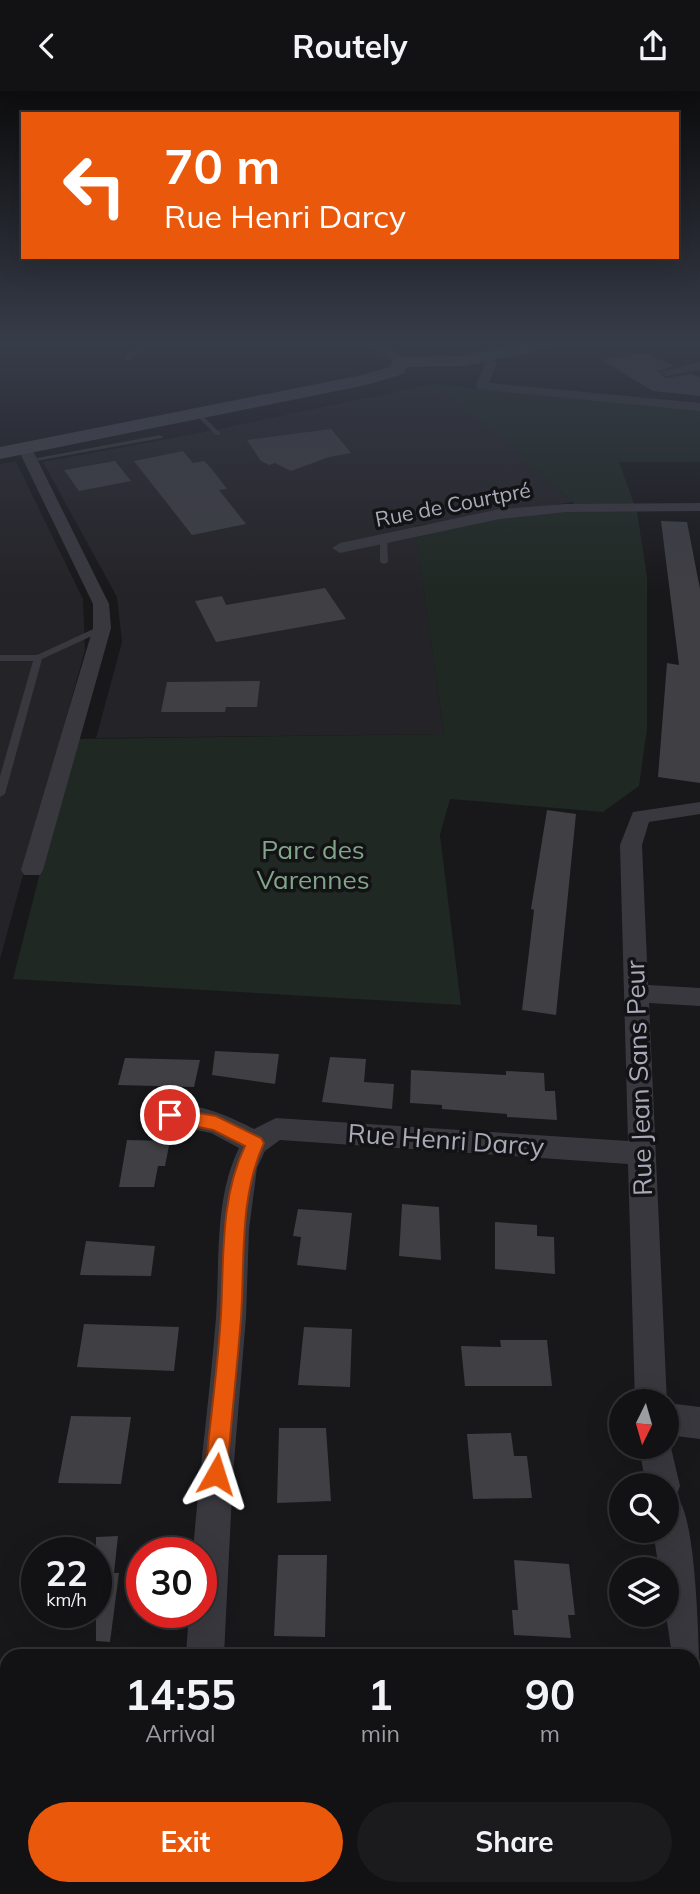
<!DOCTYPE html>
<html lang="en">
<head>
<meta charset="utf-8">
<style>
	:root { --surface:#121114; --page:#1b1a1d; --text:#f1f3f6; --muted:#9c9da0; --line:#313134; --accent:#ea580c }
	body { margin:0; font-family:Mulish,sans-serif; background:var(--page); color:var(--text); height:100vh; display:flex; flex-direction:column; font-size:26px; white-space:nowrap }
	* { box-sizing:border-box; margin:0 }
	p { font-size:23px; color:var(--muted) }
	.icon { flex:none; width:38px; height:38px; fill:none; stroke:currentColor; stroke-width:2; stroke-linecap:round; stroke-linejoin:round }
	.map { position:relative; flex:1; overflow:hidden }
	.details { position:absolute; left:0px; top:1558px; width:700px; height:247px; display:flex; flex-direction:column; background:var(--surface); border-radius:21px 21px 0 0; box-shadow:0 7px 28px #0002,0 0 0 2px var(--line) }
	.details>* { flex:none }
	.guide { position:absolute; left:21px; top:21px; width:658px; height:147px; border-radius:0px; box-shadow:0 7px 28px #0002,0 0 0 2px var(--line); background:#ea580c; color:#fff; overflow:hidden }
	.needle { width:46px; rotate:185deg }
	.buttons { position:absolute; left:609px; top:1298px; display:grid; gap:14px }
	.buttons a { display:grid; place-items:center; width:70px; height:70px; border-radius:50%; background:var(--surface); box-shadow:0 7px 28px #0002,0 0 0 2px var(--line); font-size:35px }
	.speed { position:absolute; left:21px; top:1446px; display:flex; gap:14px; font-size:35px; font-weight:700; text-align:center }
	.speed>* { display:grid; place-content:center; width:91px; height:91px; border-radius:50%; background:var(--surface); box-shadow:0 7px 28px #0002,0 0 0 2px var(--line); line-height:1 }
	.speed small { font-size:18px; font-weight:400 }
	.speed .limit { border:10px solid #d22; background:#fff; color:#111 }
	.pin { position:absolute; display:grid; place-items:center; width:60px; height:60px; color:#fff; margin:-30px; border:4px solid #fff; border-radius:50%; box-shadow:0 2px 7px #0007 }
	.me { position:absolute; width:77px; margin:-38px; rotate:6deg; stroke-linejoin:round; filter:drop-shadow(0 0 5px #0008) }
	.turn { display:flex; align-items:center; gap:24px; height:147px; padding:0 28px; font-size:32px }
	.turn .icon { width:91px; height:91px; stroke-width:2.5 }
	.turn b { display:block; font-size:49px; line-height:60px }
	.eta { display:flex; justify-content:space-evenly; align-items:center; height:119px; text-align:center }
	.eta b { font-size:42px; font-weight:700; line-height:49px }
	.button { display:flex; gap:14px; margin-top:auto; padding:14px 28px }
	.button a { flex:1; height:80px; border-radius:42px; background:var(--accent); color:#fff; font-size:28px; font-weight:700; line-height:80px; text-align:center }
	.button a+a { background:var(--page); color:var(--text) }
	header { display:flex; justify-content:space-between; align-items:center; height:91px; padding:0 28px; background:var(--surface); font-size:32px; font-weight:700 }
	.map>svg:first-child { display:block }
	.built { fill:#242327 }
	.green { fill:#1f2822 }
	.building { fill:#3f3f44 }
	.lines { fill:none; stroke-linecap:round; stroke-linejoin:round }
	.service { fill:#39383f; fill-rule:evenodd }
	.minor { fill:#39383f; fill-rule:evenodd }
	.tertiary { fill:#39383f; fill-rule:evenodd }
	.secondary { fill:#46474f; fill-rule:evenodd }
	.route { fill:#ea580c; stroke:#983908; stroke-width:2 }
	.labels { text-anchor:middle; stroke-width:7; stroke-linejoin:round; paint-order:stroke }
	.far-street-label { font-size:21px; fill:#aaabba; stroke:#131215 }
	.park-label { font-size:26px; fill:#80a589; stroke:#131215 }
	.street-label { font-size:26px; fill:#aaabba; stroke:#131215 }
</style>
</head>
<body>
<header><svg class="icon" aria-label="back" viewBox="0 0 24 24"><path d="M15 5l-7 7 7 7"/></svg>Routely<svg class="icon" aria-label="share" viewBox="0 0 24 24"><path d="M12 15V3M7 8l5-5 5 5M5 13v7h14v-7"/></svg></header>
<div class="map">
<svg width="700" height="1803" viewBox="0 0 700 1803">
	<rect width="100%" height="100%" fill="#18171a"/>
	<path class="built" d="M433 293 573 411 415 435 444 643 96 647 122 551 117 506 43 371 200 342Z
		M16 371 83 508 85 559 0 868V373Z"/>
	<path class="green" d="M433 293 700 319V371H619L637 421 647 485V638L639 695 603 721 450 708 440 744 461 914 13 888 74 648 444 643 416 445 502 427 576 418 573 411Z"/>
	<path class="building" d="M644 262 674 275 658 280 665 287 692 283 700 287V305L653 300 601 269Z
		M331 338 351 362 329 366 291 380 275 372 269 374 261 370 247 349Z
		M183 360 193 372 204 370 211 377 227 398 219 399 246 433 192 444 134 370Z
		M115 370 131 390 79 400 64 379Z
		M661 430 687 431 700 498V692L658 686 667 572 679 574Z
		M325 497 346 528 216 551 195 510 222 505 226 514Z
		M260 590 257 616H226L225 621H161L167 591Z
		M547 719 576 723 556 924 522 919 534 819 531 818Z
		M215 960 279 963 275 993 212 984Z
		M330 966 366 968 364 991 394 993 392 1018 322 1011Z
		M125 967 200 969 194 996 118 994Z
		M411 979 506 984V980L544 982 545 1000H555L557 1029 507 1026V1023L442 1018V1014L410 1012Z
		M127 1049 170 1050 165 1075H158L154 1096H119Z
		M402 1113 439 1116 441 1169 399 1165Z
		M298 1118 352 1122 346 1179 297 1174 301 1146 293 1145Z
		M495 1131 537 1134V1145L554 1146 555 1183 495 1178Z
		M86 1150 155 1155 151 1185 80 1184Z
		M84 1233 179 1236 174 1280 77 1276Z
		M304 1236 352 1238 350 1296 298 1294Z
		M500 1249H547L552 1295H465L461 1255 501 1256Z
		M71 1325 131 1326 121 1393 58 1392Z
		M279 1337H326L331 1410 277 1412Z
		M511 1342 514 1365H527L532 1407 473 1408 467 1343Z
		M118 1445 114 1482H119L110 1551 96 1550V1446Z
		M278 1464H327L325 1546 274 1545Z
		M514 1469 569 1473 575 1524H568L571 1547 514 1544 512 1519H518Z"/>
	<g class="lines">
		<path class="service" d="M141 252H148L129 269H125V267Z
			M196 322H200L220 342V344H216L196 324Z
			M160 344 163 346 162 347 30 371 27 369Z
			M380 446 387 448 388 471 384 473 380 471Z
			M102 534 106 537 105 539 42 568 5 703 0 706V685L33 570H0V564H37Z"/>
		<path class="minor" d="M485 261 497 271 489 292 700 312V320L478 298 476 295 485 272 479 265Z
			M700 271V279L666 285 660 281Z
			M25 354 32 358 109 513 111 537 43 779 40 784H24L21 779 93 537V513L18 358Z
			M700 412V420L566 421 500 428 340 462 332 457 340 452 500 418 566 413Z
			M700 711V723L649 731 642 754 648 894 700 897V915L649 912 667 1312 700 1316V1348L668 1344 680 1395 676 1406C700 1424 700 1604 700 1641L693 1638V1564H672L666 1524 667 1479H659L653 1440H667V1395H646L639 1356H667V1311H635L628 1073 280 1049 265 1060 257 1077 249 1138 246 1226 233 1383 224 1564H186L189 1521H201V1461H193C199 1383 210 1304 216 1226 220 1170 214 1108 239 1057L211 1042 160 1032 157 1024 160 1016C190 1007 228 1025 254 1038L276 1027 628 1050 620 754 633 721Z
			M165 1797H207L206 1803H164Z"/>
		<path class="tertiary" d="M352 252C374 252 393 253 407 271L400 275 387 265Z"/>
		<path class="secondary" d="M524 252H558L550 257 463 275 407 276 403 283 366 294 0 368V356L362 284 390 276 394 267 400 266 463 265Z"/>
	</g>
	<linearGradient id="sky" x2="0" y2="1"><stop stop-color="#0d0d0e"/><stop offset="0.5" stop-color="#373c49"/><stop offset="1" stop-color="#373c49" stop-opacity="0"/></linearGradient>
	<rect width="700" height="505" fill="url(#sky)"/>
	<path class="route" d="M170 1017 216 1025 261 1047 264 1052C239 1107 245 1168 241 1227 237 1279 231 1331 227 1383L223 1391 216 1394 208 1391 205 1383C210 1330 218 1276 221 1223 224 1167 220 1107 245 1055L213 1039 164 1029 162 1024Z"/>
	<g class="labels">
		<g class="far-street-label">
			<text transform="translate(453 414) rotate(-11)" y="7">Rue de Courtpré</text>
		</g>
		<g class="park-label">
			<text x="313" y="768">Parc des<tspan x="313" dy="30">Varennes</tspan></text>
		</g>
		<g class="street-label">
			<text transform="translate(639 987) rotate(-92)" y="9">Rue Jean Sans Peur</text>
			<text transform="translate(446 1049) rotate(4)" y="9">Rue Henri Darcy</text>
		</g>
	</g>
</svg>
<div class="buttons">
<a><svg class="needle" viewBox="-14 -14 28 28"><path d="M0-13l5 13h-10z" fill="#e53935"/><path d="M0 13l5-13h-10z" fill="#9c9da0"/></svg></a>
<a><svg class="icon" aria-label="search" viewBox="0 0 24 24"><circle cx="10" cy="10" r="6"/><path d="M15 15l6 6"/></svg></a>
<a><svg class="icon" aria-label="layers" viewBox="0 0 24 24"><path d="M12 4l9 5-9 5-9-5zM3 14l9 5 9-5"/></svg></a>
</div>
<div class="speed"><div>22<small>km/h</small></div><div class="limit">30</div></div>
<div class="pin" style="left:170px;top:1024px;background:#d93025"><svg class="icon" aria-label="arrive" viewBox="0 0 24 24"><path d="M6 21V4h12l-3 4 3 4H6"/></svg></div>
<svg class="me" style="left:216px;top:1383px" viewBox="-20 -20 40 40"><path d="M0-17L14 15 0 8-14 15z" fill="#ea580c" stroke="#fff" stroke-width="4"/></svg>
<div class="guide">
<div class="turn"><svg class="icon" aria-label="left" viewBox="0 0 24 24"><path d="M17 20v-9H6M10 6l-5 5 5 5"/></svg><div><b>70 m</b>Rue Henri Darcy</div></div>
</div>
<section class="details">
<div class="eta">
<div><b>14:55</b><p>Arrival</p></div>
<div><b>1</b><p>min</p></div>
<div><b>90</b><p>m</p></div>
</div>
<div class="button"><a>Exit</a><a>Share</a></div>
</section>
</div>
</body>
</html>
